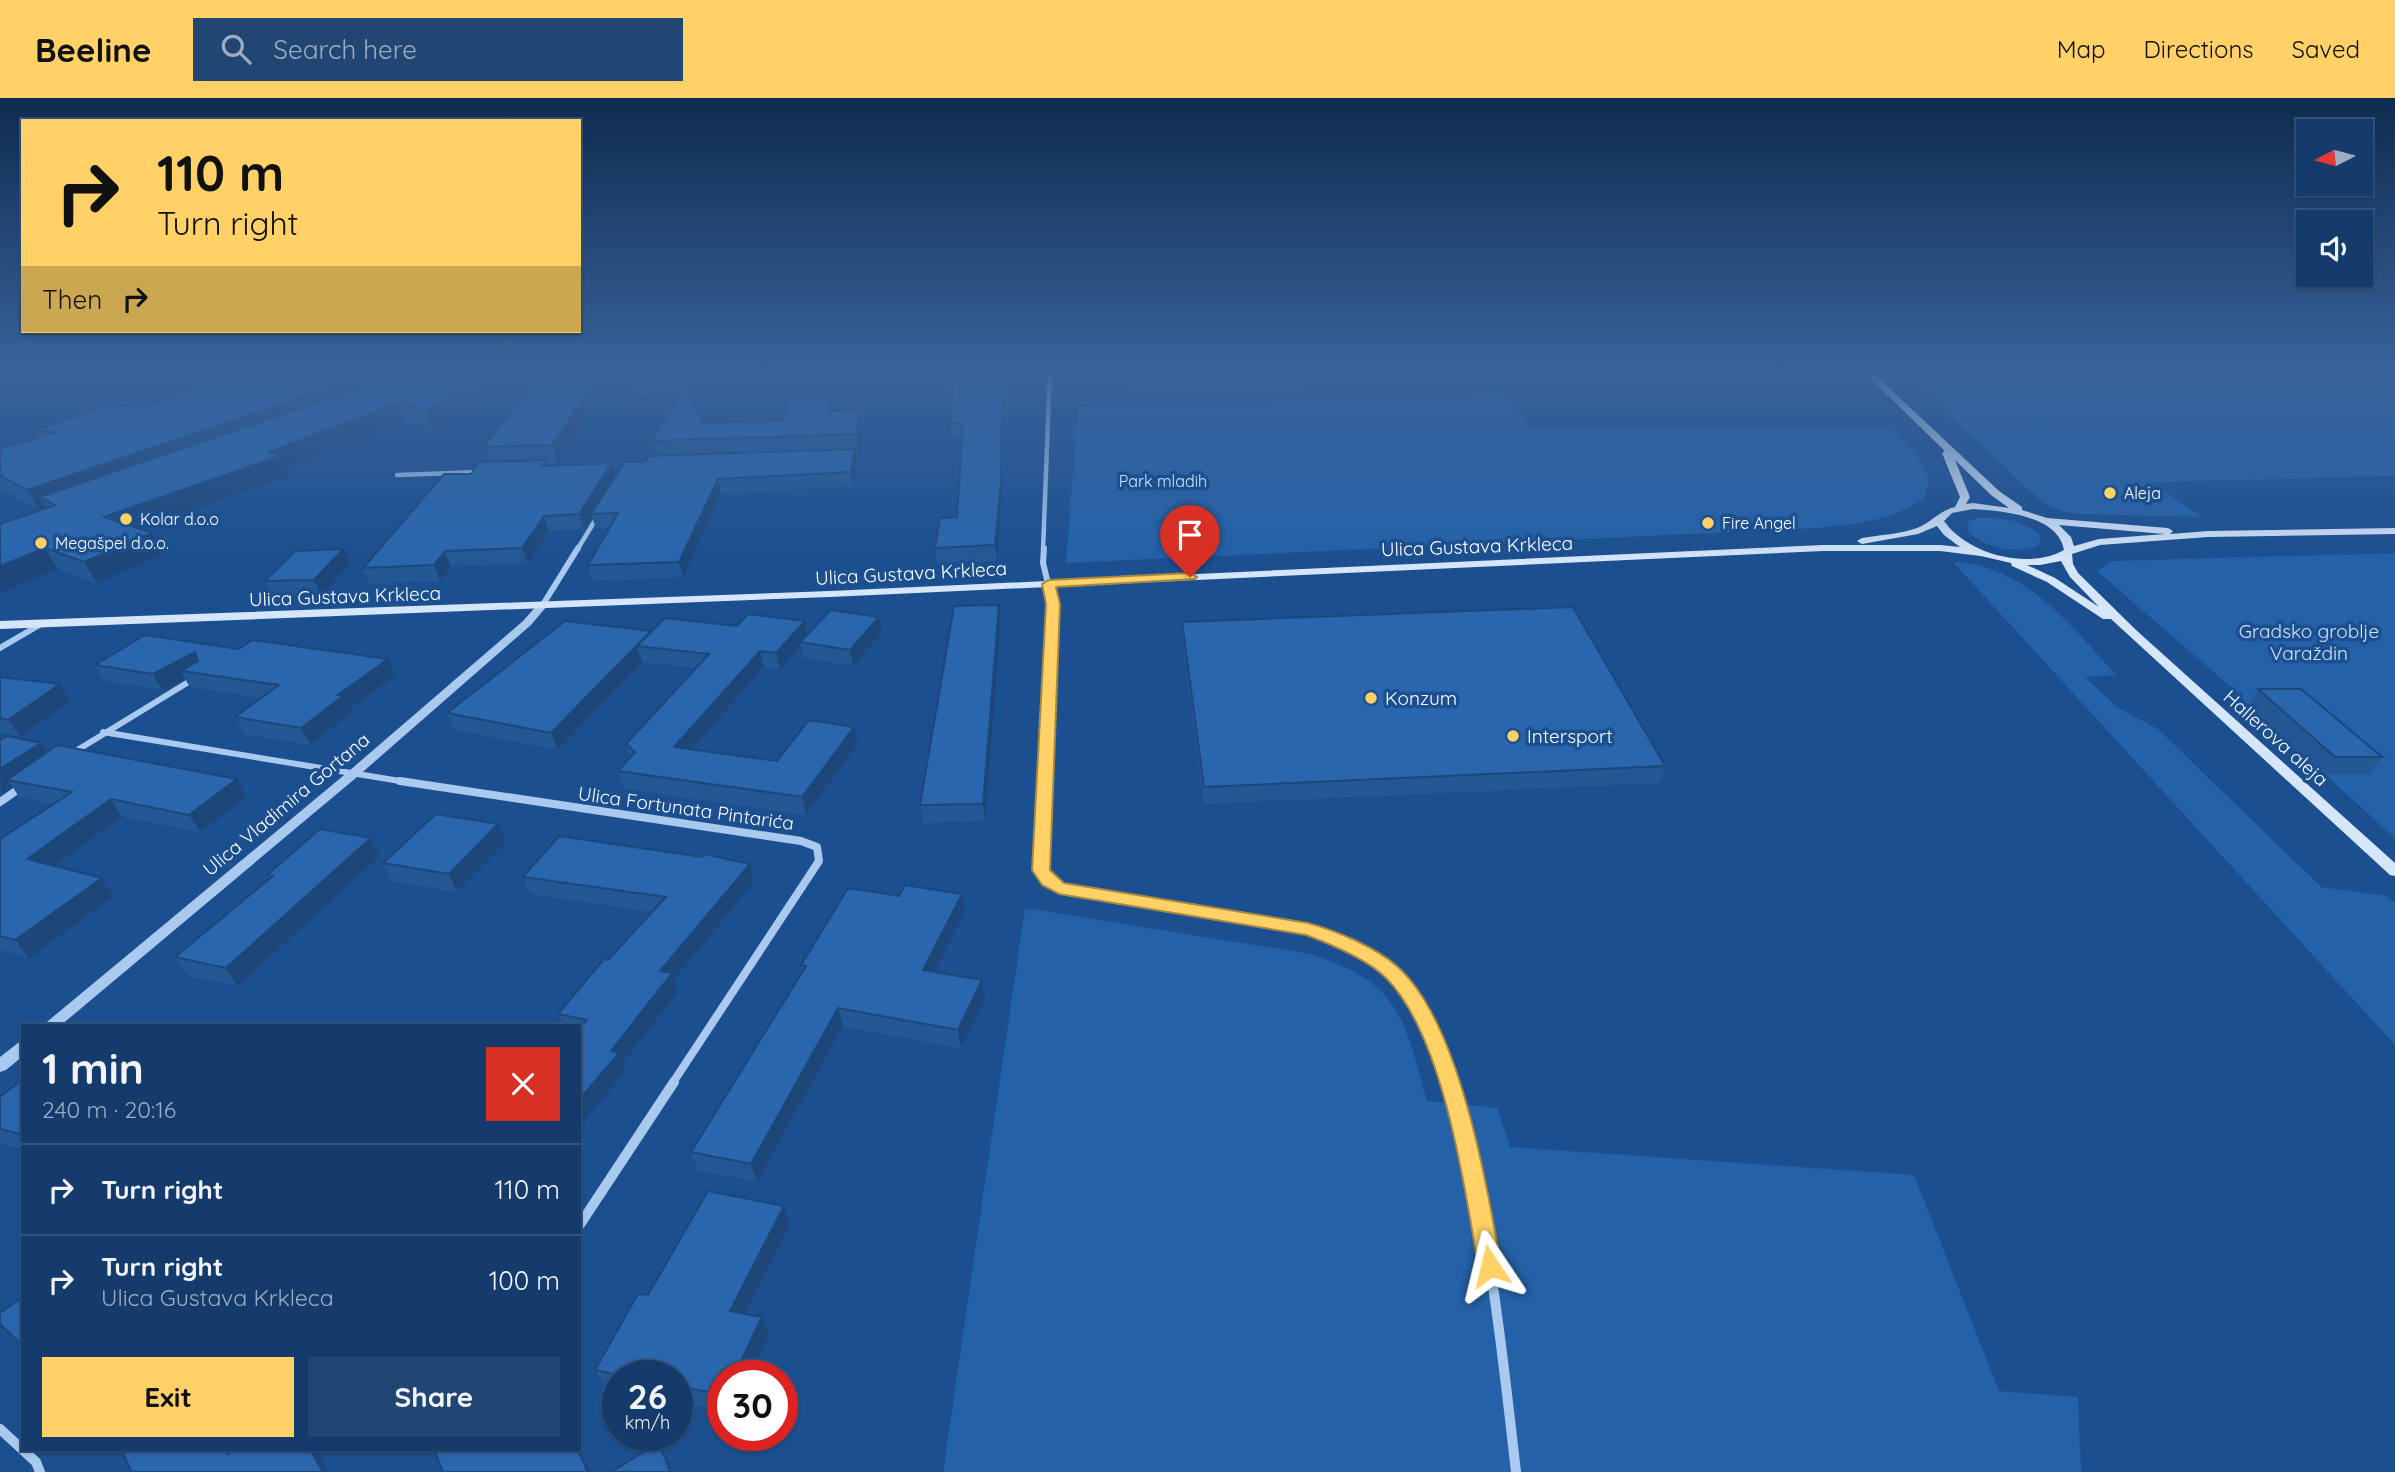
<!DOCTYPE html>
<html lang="en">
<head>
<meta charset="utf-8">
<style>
	:root { --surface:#143b6b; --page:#214673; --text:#f1f3f6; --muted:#9dadc1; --line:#33557e; --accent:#ffd166 }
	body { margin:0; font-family:Quicksand,sans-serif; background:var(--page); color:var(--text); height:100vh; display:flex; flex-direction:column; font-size:26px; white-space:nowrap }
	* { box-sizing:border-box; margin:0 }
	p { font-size:23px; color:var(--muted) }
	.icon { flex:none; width:38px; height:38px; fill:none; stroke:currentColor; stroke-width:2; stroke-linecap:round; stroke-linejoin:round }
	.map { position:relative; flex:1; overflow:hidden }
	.sheet { position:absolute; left:21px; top:926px; width:560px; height:427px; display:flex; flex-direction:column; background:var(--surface); border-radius:0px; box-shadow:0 2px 5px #0004,0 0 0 2px var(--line) }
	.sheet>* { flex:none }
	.guide { position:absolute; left:21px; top:21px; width:560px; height:214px; border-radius:0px; box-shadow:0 2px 5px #0004,0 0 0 2px var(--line); background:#ffd166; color:#111; overflow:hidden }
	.needle { width:46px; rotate:264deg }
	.tools { position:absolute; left:2296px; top:21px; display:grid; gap:14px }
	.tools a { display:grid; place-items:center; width:77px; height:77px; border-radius:0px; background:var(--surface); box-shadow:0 2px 5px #0004,0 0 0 2px var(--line); font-size:35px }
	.speed { position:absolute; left:602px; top:1262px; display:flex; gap:14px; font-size:35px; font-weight:700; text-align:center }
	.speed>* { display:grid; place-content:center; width:91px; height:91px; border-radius:50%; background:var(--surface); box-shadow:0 2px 5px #0004,0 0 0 2px var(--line); line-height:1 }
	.speed small { font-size:18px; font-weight:400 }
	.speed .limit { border:10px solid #d22; background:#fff; color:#111 }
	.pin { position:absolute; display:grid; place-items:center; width:60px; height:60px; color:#fff; margin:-72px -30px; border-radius:50% 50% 50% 0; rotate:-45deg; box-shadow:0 0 7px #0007 }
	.pin .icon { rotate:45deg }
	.me { position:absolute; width:77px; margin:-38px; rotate:350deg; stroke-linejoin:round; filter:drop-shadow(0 0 5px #0008) }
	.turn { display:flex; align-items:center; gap:24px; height:147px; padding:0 21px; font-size:32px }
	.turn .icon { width:91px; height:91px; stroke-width:2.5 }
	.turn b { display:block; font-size:49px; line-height:60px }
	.then { display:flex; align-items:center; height:66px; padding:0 21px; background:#0003; gap:14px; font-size:26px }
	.round { display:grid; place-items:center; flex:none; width:74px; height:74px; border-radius:0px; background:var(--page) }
	.headline { display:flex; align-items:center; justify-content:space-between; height:119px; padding:0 21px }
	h1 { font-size:42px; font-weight:800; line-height:52px }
	.cta { display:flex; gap:14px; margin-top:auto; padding:14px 21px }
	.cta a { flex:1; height:80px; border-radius:0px; background:var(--accent); color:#111; font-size:28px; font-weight:800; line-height:80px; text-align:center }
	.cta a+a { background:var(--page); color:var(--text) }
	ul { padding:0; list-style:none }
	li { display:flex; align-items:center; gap:21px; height:91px; padding:0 21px; border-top:2px solid var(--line) }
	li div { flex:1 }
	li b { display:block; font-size:26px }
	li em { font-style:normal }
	header { display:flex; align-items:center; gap:42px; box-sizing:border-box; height:98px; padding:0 35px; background:var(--accent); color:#111 }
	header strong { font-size:33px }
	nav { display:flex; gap:38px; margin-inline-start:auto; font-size:24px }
	.search { width:490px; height:63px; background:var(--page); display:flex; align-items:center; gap:18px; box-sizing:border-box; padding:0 24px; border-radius:0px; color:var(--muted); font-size:26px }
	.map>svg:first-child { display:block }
	.green { fill:#2461a8 }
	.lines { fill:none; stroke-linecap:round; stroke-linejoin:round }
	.minor-far3 { stroke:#a9c9ee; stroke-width:4.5 }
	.minor-far2 { stroke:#a9c9ee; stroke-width:6 }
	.minor-far1 { stroke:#a9c9ee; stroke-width:8 }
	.minor { stroke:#a9c9ee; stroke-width:10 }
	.tertiary { fill:#a9c9ee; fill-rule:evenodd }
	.secondary { fill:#d6e6fa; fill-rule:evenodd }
	.wall { fill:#245895 }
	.shaded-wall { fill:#1d4779 }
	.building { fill:#2a66ad; stroke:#1d4779; stroke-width:2 }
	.route { fill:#ffd166; stroke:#a68842; stroke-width:2 }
	.poi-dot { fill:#ffd166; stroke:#1b4f8f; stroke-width:2.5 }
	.labels { text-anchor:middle; stroke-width:7; stroke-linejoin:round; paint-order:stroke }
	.far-park-label { font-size:16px; fill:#cfe3fa; stroke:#1b4f8f }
	.far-poi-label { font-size:16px; fill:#fff; stroke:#1b4f8f; text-anchor:start }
	.street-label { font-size:19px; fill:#fff; stroke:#1b4f8f }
	.park-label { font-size:19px; fill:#cfe3fa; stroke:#1b4f8f }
	.poi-label { font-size:19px; fill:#fff; stroke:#1b4f8f; text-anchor:start }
</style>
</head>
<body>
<header>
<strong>Beeline</strong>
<div class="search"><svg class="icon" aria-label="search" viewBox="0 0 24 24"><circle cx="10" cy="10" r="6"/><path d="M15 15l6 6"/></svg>Search here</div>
<nav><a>Map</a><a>Directions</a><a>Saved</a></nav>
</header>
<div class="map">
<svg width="2395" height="1374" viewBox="0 0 2395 1374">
	<rect width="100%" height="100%" fill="#1b4f8f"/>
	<path class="green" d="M2313 271H2395V378L2151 384 2202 419 2079 416 2060 413 2041 403 1907 276 2006 278 2012 283 2338 288Z
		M1506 295 1529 331H1891L1916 356 1929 382 1925 399C1889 424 1861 425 1818 430L1066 465 1078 309Z
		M1976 420C1999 418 2021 422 2039 436L2040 446C2020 459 1981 449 1967 432L1969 423Z
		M2395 455V740L2248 607 2239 596 2097 473 2112 463Z
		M1953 464C2025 467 2072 528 2116 577L2085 579 2118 610 2158 631 2321 789 2387 798 2395 805V947Z
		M1025 810 1310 856C1401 885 1403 918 1427 1003L1497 1010 1510 1049 1914 1077 1999 1293 2078 1299 2081 1374H943Z"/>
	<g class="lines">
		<path class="minor-far3" d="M397 377 480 374
			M577 452 599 416
			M1043 452 1050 271"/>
		<path class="minor-far2" d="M1044 450 1043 465 1053 506 1045 685
			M542 508 578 450
			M0 550 41 526
			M103 634 412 685
			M71 656 195 580"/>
		<path class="minor-far1" d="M400 683 801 743 817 749 819 763 672 986
			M1045 683 1041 772 1048 783 1059 790C1106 798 1154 806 1201 813 1273 825 1354 830 1406 889 1429 915 1438 954 1448 986
			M0 704 23 688"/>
		<path class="minor" d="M1448 984C1488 1111 1501 1243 1516 1374
			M579 1128 674 984
			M0 1331 36 1364 40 1374"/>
		<path class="tertiary" d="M542 505 547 508 531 527 357 679 60 928H42L349 673 523 523 538 506Z
			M23 943V958L6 972 0 974V959L18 945Z"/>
		<path class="secondary" d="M1861 271H1869L1999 393 2022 409V412L2047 420 2168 430 2173 433 2170 436 2208 433 2395 430V436L2208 439 2100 447 2072 456 2073 466 2078 475 2136 532 2395 765V778L2390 777 2111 521H2103L2047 484 2012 468 2011 465 1981 458 1940 453H1823L830 499 0 531V523L830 493 1823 447H1940L1960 449 1944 437 1937 428 1918 436 1862 446 1857 443 1862 440C1880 437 1900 436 1917 430 1931 425 1940 412 1955 409L1960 399 1942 355 1945 353ZM1955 362 1991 397 2009 410 1973 405 1966 406 1970 399ZM1973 411C2002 413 2058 417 2064 452 2029 472 1968 457 1944 423L1952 415ZM2059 427 2165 436 2099 441 2074 448 2071 439ZM2061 463 2070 479 2099 509 2055 480 2027 467H2040Z"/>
	</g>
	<path class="wall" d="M619 271 558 366 549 367V368L616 377 656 358 652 343 670 314 639 318 634 300 701 325 782 323 836 313 863 331 859 356H856L857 365 853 388 721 395 683 479 593 483 588 467 609 430 596 431 592 419 584 431 549 433 528 466 451 469 440 483 370 486 363 470 471 376 490 364 484 349 531 288 432 331 405 324 285 370 289 378 140 431 152 435 164 456 97 485 58 471 0 495V426L47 410 39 412 0 390V351L37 340 33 333 144 311Z
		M950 271H1015L1010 316H1003L1002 399 997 463 937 465 935 450 957 419 962 339H951L950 326 953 297H949L948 284Z
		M1125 271H1301L1303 276 1302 295 1129 300Z
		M350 466 321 498 273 499 265 483Z
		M999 507 1001 523 985 723 923 725 920 707Z
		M805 523 808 537 882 535 853 568 804 560 801 547 780 571 764 569 692 652 777 663 858 646 806 717 624 691 618 673 630 659 626 646 696 570 642 564 558 652 454 632 447 615 651 534Z
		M1182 524 1665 668 1660 685 1204 706 1182 540Z
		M239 551 388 561 395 578 350 611 351 615 310 647 244 636 235 619 261 600 190 589 185 581 162 592 105 583 95 567Z
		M0 579 71 603 20 638 0 636Z
		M2258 591 2382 659 2370 676H2324L2248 607Z
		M0 642 47 654 247 699 200 734 122 719 54 768 102 780 114 798 29 860 0 852V741L54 706 19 699 12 688 0 695Z
		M498 726 506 744 457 794 392 783 383 765Z
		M380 758 238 888 188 878 175 859 269 781 267 777Z
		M523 779 754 784 674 882 678 894 623 965 626 973 579 1030V928H563L558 916 652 814 531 796Z
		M899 798 965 813 934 874 982 882 985 901 961 950 843 929 757 1084 698 1072 691 1054 803 873 801 867Z
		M23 981V1051L0 1045V999Z
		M790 1126 745 1216 769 1237 750 1278H723V1313L677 1304V1278H618V1292L604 1289 595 1272 648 1197Z"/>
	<path class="shaded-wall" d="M386 271H423L40 399 46 409 39 412 27 392Z
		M524 271H558L559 276 432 331 425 312Z
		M603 271H619L558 366 552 347Z
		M1012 271H1015L1010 316 1009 303Z
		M682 293 686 311 639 318 634 300Z
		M833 297 837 316 829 313Z
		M1002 303 1003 316 1002 399 997 463 995 447Z
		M398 305 405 324 285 370 289 378 116 440 104 419 269 354Z
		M860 312 863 331 859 356 856 336Z
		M855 351 857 365 853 388 851 374Z
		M612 365 616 379 591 416 592 419 584 431 579 416Z
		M718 381 721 395 683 479 679 464Z
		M544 418 549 433 528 466 522 450Z
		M152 435 164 456 97 485 84 464Z
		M45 450 58 471 0 495V468Z
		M343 451 350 466 321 498 314 482Z
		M445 453 451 469 440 483 434 467Z
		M999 507 1001 523 985 723 983 706Z
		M879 519 882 535 853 568 850 552Z
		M805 523 808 539 800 544 801 547 780 571 776 555Z
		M651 533 637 548 642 564 558 652 551 635Z
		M760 553 764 569 679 666 674 649Z
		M195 554 204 571 181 573 185 581 162 592 153 576Z
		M388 561 395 578 350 611 351 615 310 647 301 630 338 597Z
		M60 586 71 603 20 638 8 622Z
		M854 629 858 646 806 717 802 699Z
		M41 645 52 662 7 682 12 688 1 696 0 671Z
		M237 681 247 699 200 734 189 717Z
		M111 701 122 719 40 778 27 761Z
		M498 726 506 744 457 794 449 776Z
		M371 740 380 758 238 888 226 870Z
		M750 766 754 784 674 882 678 894 623 965 626 973 579 1030V1002L611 953 660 873Z
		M102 780 114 798 29 860 15 842Z
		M962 796 965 813 926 890 923 872Z
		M982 882 985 901 961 950 958 932Z
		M838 910 843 929 757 1084 751 1066Z
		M784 1108 790 1126 737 1231 730 1213Z
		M762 1219 769 1237 750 1278H734Z
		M659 1345 668 1363 672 1374H670Z
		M310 1351H316L328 1374H323Z
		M577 1351H579L590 1374H588Z"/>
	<path class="building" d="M231 271H386L27 392 0 377V351L56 334 33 333 112 306 144 311Z
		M416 271H524L425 312 398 305 269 354 280 358 104 419 152 435 84 464 45 450 0 468V426L55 407 40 399Z
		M544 271H603L552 347 484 349Z
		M626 271H682L701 325 782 323 790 299 833 297 829 313 860 312 856 336 652 343 682 293 634 300Z
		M950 271H1012L1009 303H1002L1001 384 995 447 935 450 940 420 957 419 963 325 950 326 954 284H948Z
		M1127 271H1301L1303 276 1128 281Z
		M855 351 851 374 718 381 679 464 588 467 618 415 591 416 624 364H645L648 358Z
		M547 362 543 368 612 365 579 416 544 418 522 450 445 453 434 467 363 470 444 376H471L479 364Z
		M343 451 314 482 265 483 295 453Z
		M999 507 983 706 920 707 954 508Z
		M1573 509 1665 668 1204 689 1182 524Z
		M831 512 879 519 850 552 800 544Z
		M748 516 805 523 776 555 760 553 674 649 777 663 809 622 854 629 802 699 618 673 635 654 626 646 709 556 637 548 665 520 737 528Z
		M565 523 651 533 551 635 447 615Z
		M145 537 239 551 252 542 388 561 338 597 343 598 301 630 235 619 279 587 181 573 198 563 195 554 153 576 95 567Z
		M0 579 60 586 8 622 0 620Z
		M2258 591H2301L2382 659H2335Z
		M7 638 41 645 0 671V642Z
		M57 647 237 681 189 717 111 701 27 761 102 780 15 842 0 838V741L72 694 7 682Z
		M436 716 498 726 449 776 383 765Z
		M320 731 371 740 226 870 175 859 273 778 267 777Z
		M559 738 702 759 704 756 750 766 660 873 672 875 611 953 619 955 579 1002V930L587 922 558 916 604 861 608 862 666 799 523 779Z
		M905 787 962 796 923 872 982 882 958 932 838 910 751 1066 691 1054 806 868 801 867 848 790 899 798Z
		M23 981V1037L0 1031V999Z
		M708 1093 784 1108 730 1213 762 1219 734 1278H723V1297L677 1288V1278H625L595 1272 638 1196 648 1197Z
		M23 1199V1248L0 1226V1215Z
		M659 1345 670 1374H611Z
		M121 1351H226L228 1356 235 1351H310L323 1374H132Z
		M434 1351H577L588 1374H443Z"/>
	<linearGradient id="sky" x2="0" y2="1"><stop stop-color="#0f2b4f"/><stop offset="0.59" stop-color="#39639b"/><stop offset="1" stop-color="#39639b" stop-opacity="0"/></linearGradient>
	<rect width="2395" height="463" fill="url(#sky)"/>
	<path class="route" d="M1190 475 1197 479 1195 481 1056 489 1060 506 1050 772 1064 785 1308 825C1337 833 1376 849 1398 869 1460 925 1487 1087 1501 1168L1498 1175 1490 1178 1482 1175 1478 1168C1465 1089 1443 937 1386 880 1367 861 1330 846 1306 837L1059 796 1042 787 1032 772 1046 506 1042 486 1049 482Z"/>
	<g class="poi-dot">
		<circle cx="2110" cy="395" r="7"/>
		<circle cx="126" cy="421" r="7"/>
		<circle cx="1708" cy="425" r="7"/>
		<circle cx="41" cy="445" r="7"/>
		<circle cx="1371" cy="600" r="7"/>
		<circle cx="1513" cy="638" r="7"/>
	</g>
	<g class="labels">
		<g class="far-park-label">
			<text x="1163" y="389">Park mladih</text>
		</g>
		<g class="far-poi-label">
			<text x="2124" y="401">Aleja</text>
			<text x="140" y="427">Kolar d.o.o</text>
			<text x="1722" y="431">Fire Angel</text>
			<text x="55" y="451">Megašpel d.o.o.</text>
		</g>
		<g class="street-label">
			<text transform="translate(1477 448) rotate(-2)" y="7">Ulica Gustava Krkleca</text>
			<text transform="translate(911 475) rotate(-3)" y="7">Ulica Gustava Krkleca</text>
			<text transform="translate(345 498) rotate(-2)" y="7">Ulica Gustava Krkleca</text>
			<text transform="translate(2276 640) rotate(42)" y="7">Hallerova aleja</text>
			<text transform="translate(286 706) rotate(-40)" y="7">Ulica Vladimira Gortana</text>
			<text transform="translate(686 710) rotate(8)" y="7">Ulica Fortunata Pintarića</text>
		</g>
		<g class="park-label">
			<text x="2309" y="540">Gradsko groblje<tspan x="2309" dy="22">Varaždin</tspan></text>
		</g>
		<g class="poi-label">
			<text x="1385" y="607">Konzum</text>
			<text x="1527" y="645">Intersport</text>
		</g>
	</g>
</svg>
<div class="tools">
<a><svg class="needle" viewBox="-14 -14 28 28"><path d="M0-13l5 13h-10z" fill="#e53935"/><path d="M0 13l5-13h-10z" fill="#9dadc1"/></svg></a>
<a><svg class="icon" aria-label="sound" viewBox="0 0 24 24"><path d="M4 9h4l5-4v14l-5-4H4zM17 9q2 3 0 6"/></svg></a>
</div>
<div class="speed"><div>26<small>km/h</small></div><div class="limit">30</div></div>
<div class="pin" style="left:1190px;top:479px;background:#d93025"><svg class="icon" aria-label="arrive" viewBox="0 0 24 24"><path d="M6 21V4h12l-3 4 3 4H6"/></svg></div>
<svg class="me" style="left:1490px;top:1168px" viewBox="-20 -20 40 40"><path d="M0-17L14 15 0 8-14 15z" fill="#ffd166" stroke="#fff" stroke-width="4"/></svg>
<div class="guide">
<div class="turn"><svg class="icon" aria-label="right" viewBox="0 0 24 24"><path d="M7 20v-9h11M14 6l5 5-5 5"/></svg><div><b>110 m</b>Turn right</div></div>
<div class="then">Then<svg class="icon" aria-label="right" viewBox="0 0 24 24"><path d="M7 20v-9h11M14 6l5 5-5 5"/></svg></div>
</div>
<section class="sheet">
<div class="headline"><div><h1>1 min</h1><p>240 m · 20:16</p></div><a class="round" style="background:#d93025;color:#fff"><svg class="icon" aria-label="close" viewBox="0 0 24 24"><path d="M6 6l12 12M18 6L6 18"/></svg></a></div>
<ul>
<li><svg class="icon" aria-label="right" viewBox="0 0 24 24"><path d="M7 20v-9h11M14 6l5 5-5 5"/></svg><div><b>Turn right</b></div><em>110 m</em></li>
<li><svg class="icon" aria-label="right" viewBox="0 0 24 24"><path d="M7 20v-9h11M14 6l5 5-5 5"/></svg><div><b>Turn right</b><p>Ulica Gustava Krkleca</p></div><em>100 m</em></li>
</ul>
<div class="cta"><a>Exit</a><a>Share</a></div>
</section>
</div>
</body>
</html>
